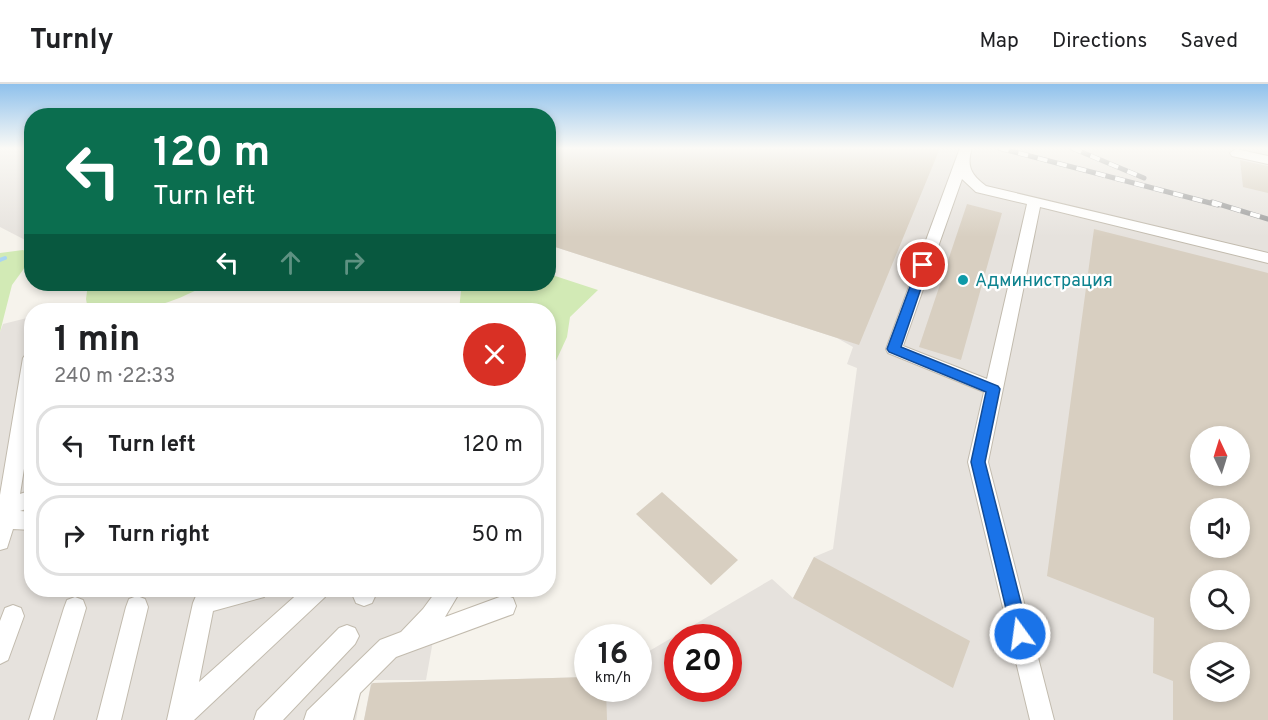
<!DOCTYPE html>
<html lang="en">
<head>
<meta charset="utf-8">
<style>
	:root { --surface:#fff; --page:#f2f2f2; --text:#202124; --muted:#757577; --line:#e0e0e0 }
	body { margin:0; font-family:Overpass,sans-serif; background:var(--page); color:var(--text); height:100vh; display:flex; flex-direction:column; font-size:22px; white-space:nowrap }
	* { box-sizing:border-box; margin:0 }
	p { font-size:20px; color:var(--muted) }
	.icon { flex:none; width:33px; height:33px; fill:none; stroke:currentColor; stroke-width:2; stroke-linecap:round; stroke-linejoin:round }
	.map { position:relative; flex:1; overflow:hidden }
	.details { position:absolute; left:24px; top:219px; width:532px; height:294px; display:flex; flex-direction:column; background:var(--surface); border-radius:24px; box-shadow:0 3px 9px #0003 }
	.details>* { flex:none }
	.top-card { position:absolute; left:24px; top:24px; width:532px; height:183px; border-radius:24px; box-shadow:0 3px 9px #0003; background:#0b6e4f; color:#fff; overflow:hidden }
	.needle { width:39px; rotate:356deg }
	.tools { position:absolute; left:1190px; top:342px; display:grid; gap:12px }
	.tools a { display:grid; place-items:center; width:60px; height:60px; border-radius:50%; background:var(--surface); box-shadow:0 3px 9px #0003; font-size:30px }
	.speed { position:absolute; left:574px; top:540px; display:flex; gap:12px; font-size:30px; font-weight:700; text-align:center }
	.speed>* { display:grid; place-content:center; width:78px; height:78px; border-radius:50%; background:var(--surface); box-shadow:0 3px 9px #0003; line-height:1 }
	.speed small { font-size:15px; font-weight:400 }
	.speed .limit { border:9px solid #d22; background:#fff; color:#111 }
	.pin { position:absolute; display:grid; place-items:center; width:51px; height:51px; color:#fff; margin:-26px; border:3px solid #fff; border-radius:50%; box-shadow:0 2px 6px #0007 }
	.me { position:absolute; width:66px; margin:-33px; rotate:346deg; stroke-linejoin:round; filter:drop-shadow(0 0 4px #0008) }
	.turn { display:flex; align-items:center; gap:21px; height:126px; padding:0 30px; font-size:27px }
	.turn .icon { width:78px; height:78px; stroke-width:2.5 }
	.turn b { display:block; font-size:42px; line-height:51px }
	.lanes { display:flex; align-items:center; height:57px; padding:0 30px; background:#0003; justify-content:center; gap:30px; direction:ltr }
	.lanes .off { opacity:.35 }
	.round { display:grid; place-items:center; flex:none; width:63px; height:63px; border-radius:32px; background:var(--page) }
	.head { display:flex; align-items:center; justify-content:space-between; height:102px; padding:0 30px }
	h1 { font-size:36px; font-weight:700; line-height:45px }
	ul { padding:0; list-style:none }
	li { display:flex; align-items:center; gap:18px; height:81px; margin:0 12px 9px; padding:0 18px; border:3px solid var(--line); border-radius:24px }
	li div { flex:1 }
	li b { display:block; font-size:22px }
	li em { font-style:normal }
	header { display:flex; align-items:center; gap:36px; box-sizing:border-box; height:84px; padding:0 30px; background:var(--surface); border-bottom:2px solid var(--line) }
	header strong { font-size:28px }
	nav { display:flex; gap:33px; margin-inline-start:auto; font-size:21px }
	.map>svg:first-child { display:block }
	.industrial { fill:#e6e2dd; fill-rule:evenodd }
	.green { fill:#d2eab5 }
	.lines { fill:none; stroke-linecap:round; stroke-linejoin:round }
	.stream { stroke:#a9d4f2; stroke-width:4 }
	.building { fill:#d8cfc1; fill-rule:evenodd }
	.minor-casing { stroke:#c2bbae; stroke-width:2 }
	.minor { fill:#fff; fill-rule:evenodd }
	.rail-casing { stroke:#9a9a9a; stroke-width:5 }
	.rail { stroke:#fff; stroke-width:4; stroke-dasharray:10; stroke-linecap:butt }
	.route { fill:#1a73e8; stroke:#114b97; stroke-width:1.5 }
	.culture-dot { fill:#0f9aa8; stroke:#fff; stroke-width:2 }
	.labels { text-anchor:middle; stroke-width:4.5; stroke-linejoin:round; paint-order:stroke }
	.culture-label { font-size:18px; fill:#0d838f; stroke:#fff; text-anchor:start }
</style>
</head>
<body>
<header>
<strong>Turnly</strong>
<nav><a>Map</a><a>Directions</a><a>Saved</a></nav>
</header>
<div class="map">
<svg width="1268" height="636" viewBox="0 0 1268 636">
	<rect width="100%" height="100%" fill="#f6f3ec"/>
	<path class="industrial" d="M0 64H31V159L0 143Z
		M549 64H1268V636H364L371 599 588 593V604H639V573L772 495 793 514 814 473 833 465 857 284 847 280 853 263 837 254 549 161ZM1200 352H1239V392H1200ZM1200 424H1239V464H1200ZM1200 496H1239V536H1200ZM678 554H729V604H678ZM1200 568H1239V608H1200Z
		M31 233 32 506H442L426 596H363L356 636H0V248L3 240Z"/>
	<path class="green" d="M23 166 30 170 31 175 12 201 0 248V169Z
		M549 190 598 206 570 233 567 253 549 292V226H459L461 207 448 200H549Z
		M88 200H208C162 225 141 227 88 226L86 215Z"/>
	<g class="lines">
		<path class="stream" d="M0 176 5 174"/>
	</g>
	<path class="building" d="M549 64H940L859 261 549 161Z
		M1240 76 1268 82V109L1243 103Z
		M967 120 1002 129 961 276 919 263Z
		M1094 145 1268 189V636H1173V597L1153 589 1154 534 1047 492ZM1200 352H1239V392H1200ZM1200 424H1239V464H1200ZM1200 496H1239V536H1200ZM1200 568H1239V608H1200Z
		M662 408 738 476 711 501 636 430Z
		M814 473 970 557 953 604 793 514Z
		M588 593V604H606L607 636H364L371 601 373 599Z"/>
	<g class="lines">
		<g class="minor-casing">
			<path id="minor" d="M960 64H972C966 82 971 91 986 102L1268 169V179L1040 123 988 378 1054 636H1030L968 378 984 308 888 269 886 265ZM962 95 976 108 1027 120 987 295 903 262Z
				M1236 65 1268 72V80L1232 72 1230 69Z
				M32 268V334L20 410 32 406V423L20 427 32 428V446L13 445 7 464 0 466V411L23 274 26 270Z
				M216 506H267L264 513 213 527 199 598 302 506H328L325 513 194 636H167L193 519 196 512Z
				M356 506H378L372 519 364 522 356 519 353 512Z
				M437 506H461L445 533 505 511 513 514 516 522 513 530 396 573 360 609 353 636H304L307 627 380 556 401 548 423 525Z
				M137 512 145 515 148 523 121 636H97L126 523 129 515Z
				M75 513 83 516 86 524 53 636H29L64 524 67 516Z
				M13 521 21 524 24 532 8 576 0 580V537L5 524Z
				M347 541 355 544 359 552 355 560 283 636H254L257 627 339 544Z"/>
		</g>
		<use href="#minor" class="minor"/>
		<g class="rail-casing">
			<path id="rail" d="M999 64 1218 121
				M1072 64 1144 94
				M1212 118 1268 135"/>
		</g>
		<use href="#rail" class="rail"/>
	</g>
	<linearGradient id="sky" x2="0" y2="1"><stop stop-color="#8fc1ec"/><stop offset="0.42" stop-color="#fbfaf6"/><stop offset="1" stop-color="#fbfaf6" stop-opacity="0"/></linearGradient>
	<rect width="1268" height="153" fill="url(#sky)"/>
	<path class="route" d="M923 178 929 181 901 263 998 302 1000 305 985 378 1029 550 1027 556 1020 558 1014 556 1012 550 971 378 986 308 889 268 887 265 918 181Z"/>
	<circle class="culture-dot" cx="963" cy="196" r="6"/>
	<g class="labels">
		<g class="culture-label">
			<text x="975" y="202">Администрация</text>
		</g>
	</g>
</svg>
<div class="tools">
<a><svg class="needle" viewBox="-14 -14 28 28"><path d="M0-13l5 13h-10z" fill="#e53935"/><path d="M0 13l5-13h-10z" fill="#757577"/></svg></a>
<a><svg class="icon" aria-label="sound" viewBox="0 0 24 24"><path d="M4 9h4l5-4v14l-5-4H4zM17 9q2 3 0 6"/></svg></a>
<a><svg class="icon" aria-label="search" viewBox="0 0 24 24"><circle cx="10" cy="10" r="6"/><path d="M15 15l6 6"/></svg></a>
<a><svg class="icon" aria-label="layers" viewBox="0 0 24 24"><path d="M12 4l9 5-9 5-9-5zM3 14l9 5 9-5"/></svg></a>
</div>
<div class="speed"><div>16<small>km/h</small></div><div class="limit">20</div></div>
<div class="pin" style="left:923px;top:181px;background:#d93025"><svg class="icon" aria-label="arrive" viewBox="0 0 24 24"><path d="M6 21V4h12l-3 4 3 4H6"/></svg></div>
<svg class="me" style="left:1020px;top:550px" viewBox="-20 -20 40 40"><circle r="17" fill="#1a73e8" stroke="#fff" stroke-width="3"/><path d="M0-11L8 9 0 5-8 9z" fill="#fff"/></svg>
<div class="top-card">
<div class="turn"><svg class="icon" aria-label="left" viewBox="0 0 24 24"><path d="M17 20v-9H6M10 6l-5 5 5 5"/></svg><div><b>120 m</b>Turn left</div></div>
<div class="lanes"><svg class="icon" aria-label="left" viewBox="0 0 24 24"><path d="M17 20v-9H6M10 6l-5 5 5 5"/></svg><svg class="icon off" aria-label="ahead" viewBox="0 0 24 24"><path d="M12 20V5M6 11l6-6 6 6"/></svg><svg class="icon off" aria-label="right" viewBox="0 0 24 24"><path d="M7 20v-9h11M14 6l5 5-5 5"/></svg></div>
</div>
<section class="details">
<div class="head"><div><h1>1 min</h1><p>240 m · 22:33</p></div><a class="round" style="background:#d93025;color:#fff"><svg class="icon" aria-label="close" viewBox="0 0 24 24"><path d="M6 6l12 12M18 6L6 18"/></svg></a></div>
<ul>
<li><svg class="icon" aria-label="left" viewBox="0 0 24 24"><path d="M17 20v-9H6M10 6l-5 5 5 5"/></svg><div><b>Turn left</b></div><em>120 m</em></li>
<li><svg class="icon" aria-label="right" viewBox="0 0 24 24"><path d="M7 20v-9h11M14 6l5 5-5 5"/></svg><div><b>Turn right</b></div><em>50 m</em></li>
</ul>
</section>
</div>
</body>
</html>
